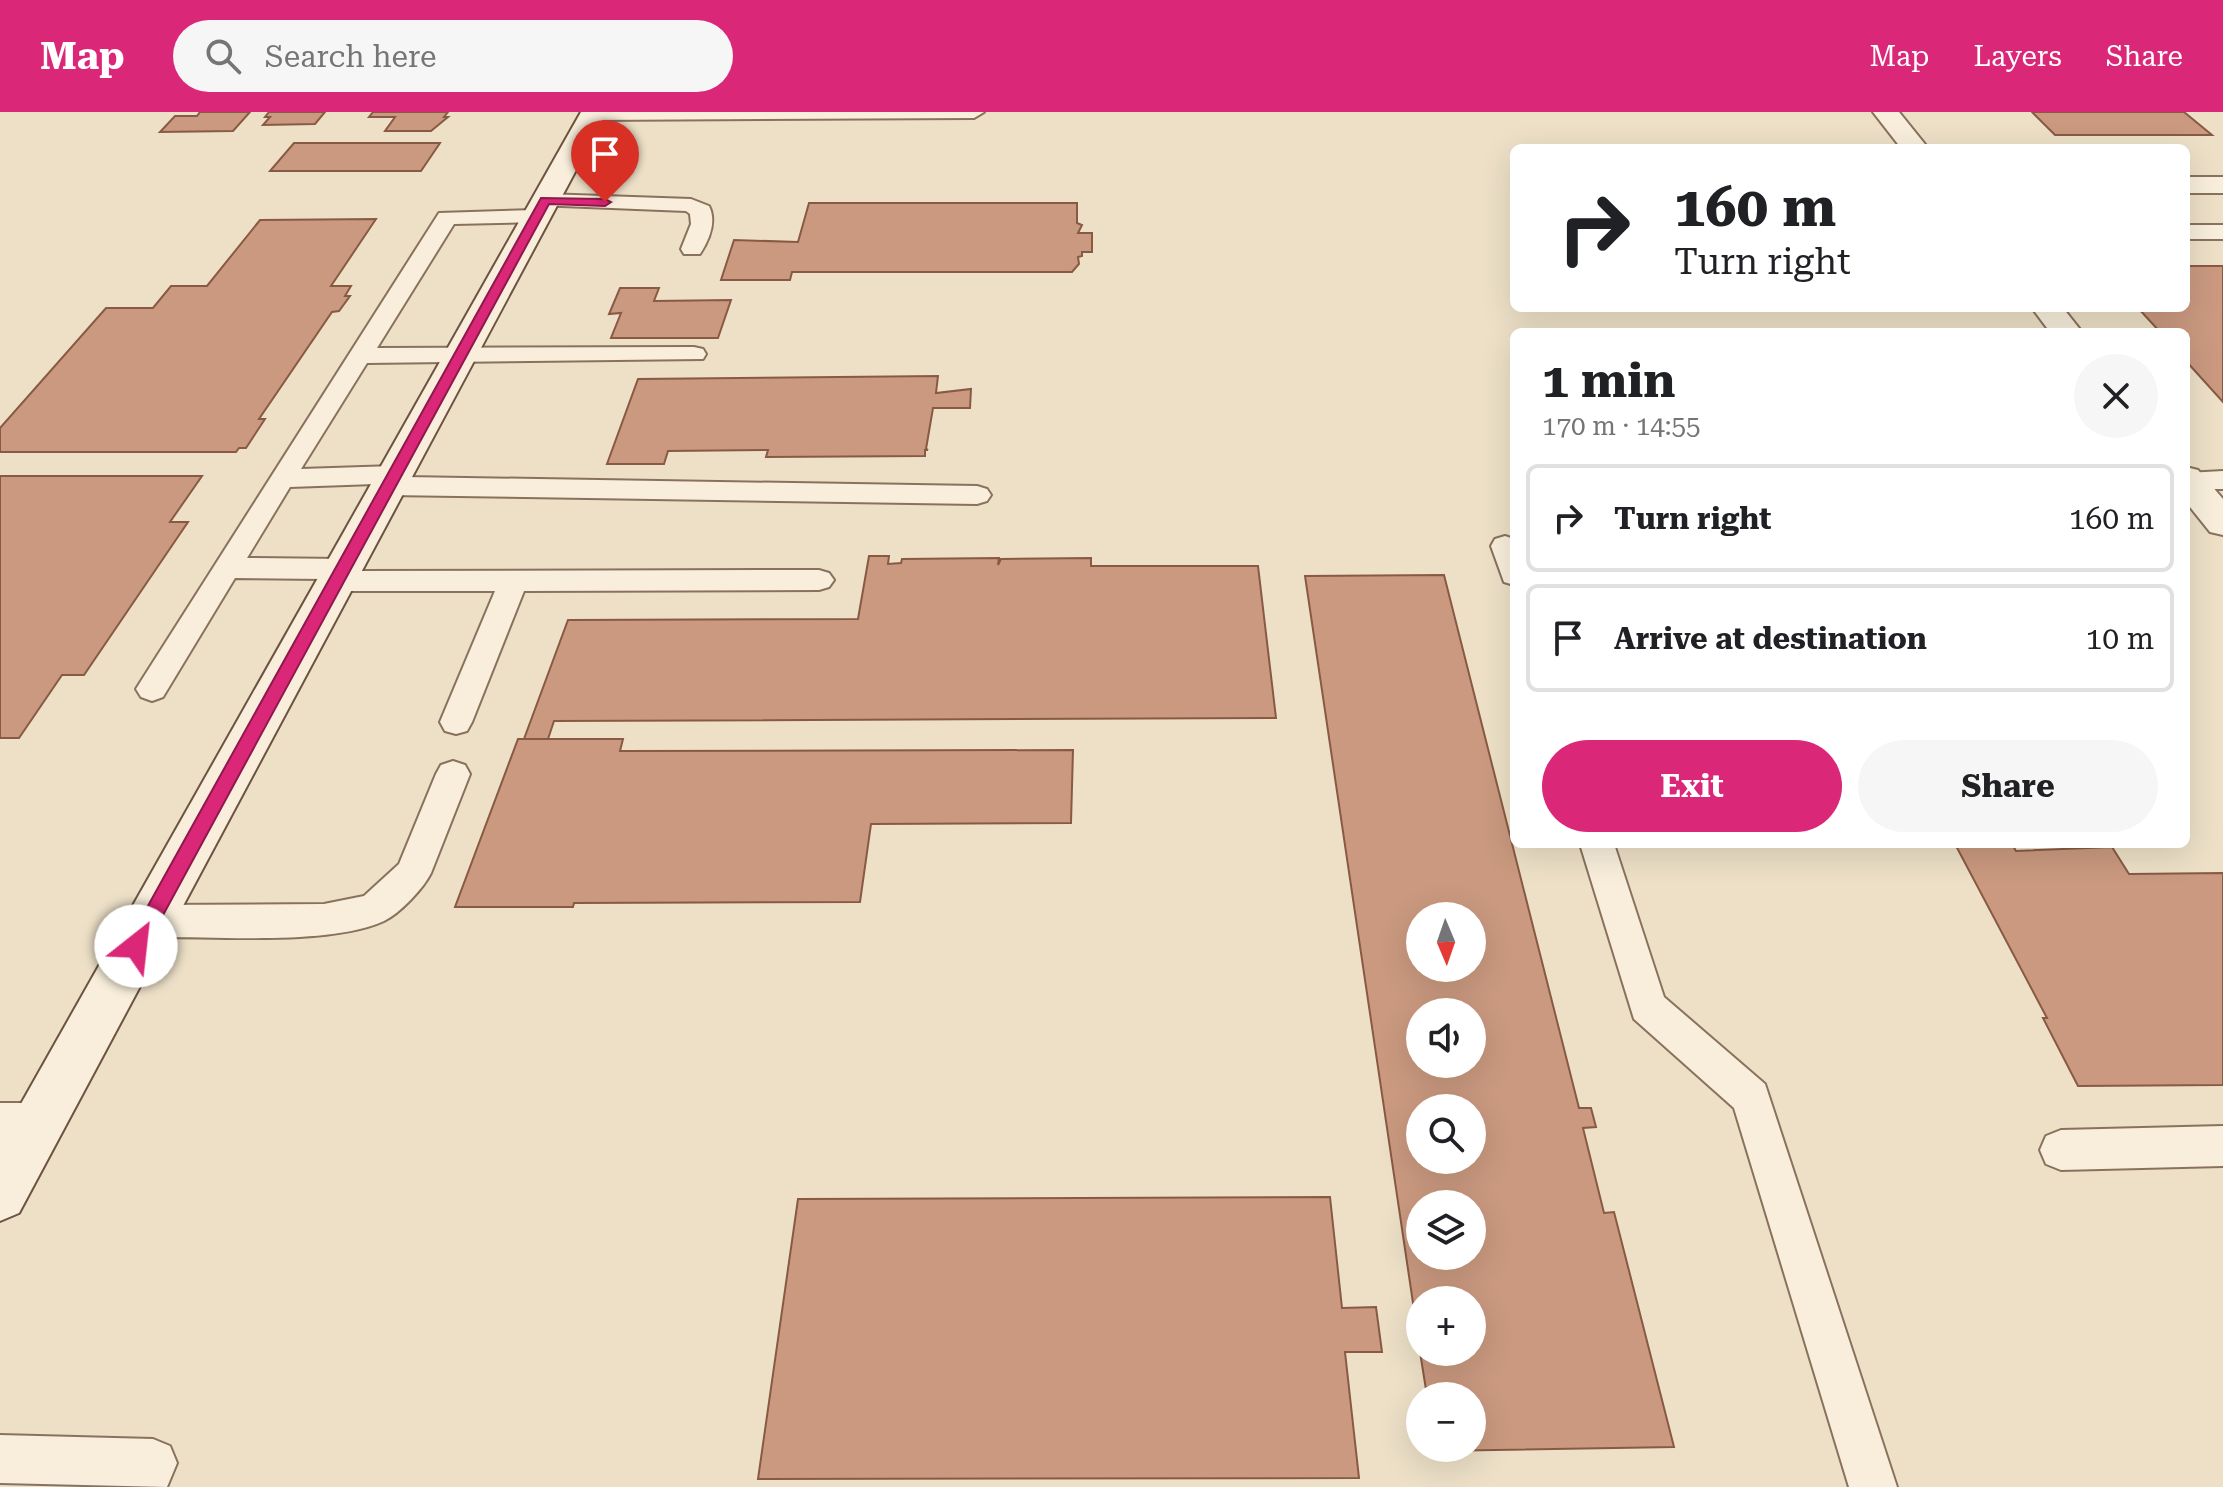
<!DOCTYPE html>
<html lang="en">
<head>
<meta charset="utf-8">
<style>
	:root { --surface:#fff; --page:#f6f6f6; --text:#202124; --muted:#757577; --line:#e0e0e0; --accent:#db2777 }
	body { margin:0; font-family:"Roboto Serif",serif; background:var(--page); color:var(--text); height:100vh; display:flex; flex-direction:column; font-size:30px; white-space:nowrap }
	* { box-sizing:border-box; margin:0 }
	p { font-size:26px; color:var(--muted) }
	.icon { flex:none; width:44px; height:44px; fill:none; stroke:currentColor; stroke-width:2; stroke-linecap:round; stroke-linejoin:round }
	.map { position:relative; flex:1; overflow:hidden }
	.panel { position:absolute; left:1510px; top:216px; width:680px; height:520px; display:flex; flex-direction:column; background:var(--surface); border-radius:12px; box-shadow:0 8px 32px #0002 }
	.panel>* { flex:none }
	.guide { position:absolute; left:1510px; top:32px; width:680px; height:168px; border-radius:12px; box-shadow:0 8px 32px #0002; background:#fff; color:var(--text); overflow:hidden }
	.needle { width:52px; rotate:178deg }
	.fabs { position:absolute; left:1406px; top:790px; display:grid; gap:16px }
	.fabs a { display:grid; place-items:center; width:80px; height:80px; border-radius:50%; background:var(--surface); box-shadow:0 8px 32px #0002; font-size:40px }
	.pin { position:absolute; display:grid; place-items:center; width:68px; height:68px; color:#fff; margin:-82px -34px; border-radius:50% 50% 50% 0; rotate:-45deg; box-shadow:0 0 8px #0007 }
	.pin .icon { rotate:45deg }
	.me { position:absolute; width:88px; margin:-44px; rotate:29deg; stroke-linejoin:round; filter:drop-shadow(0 0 6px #0008) }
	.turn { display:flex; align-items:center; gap:28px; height:168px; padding:0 32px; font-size:36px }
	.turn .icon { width:104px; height:104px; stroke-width:2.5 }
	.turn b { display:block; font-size:56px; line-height:68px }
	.round { display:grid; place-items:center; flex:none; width:84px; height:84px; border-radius:42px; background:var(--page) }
	.overview { display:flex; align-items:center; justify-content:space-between; height:136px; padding:0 32px }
	h1 { font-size:48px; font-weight:700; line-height:60px }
	.button { display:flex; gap:16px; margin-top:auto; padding:16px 32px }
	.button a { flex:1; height:92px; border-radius:48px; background:var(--accent); color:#fff; font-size:32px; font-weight:700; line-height:92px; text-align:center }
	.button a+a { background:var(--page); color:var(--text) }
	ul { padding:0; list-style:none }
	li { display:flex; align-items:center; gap:24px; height:108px; margin:0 16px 12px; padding:0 16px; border:4px solid var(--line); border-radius:12px }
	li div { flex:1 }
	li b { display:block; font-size:30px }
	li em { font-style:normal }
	header { display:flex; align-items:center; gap:48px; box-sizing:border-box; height:112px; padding:0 40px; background:var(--accent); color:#fff }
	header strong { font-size:38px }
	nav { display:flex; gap:44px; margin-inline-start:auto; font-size:28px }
	.search { width:560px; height:72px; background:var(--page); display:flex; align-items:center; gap:20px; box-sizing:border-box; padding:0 28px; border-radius:44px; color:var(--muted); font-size:30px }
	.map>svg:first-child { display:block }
	.building { fill:#ca997f; stroke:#885a43; stroke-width:2; fill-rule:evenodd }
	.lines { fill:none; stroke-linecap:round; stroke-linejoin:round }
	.lane-casing { stroke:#89725d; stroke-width:4 }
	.street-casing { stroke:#89725d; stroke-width:4 }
	.secondary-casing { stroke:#6b5340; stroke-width:4 }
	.lane { fill:#f8eedb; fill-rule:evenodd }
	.street { fill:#f8eedb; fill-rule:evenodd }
	.secondary { fill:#f8eedb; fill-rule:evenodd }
	.route { fill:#db2777; stroke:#8e194d; stroke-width:2 }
</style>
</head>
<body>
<header>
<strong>Map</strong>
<div class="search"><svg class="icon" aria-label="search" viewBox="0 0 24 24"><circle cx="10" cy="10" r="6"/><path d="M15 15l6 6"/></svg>Search here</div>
<nav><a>Map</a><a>Layers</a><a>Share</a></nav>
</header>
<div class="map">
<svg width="2223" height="1375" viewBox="0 0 2223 1375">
	<rect width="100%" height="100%" fill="#ede0c7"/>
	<path class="building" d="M200 0H250L233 19 160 20 175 4H197Z
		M269 0H325L315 12 263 13 270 5H265Z
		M373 0H448L444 5H448L431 19H385L395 5H369Z
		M2032 0H2184L2212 23H2055Z
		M294 31H440L421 59H270Z
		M809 91H1077V111L1082 113 1078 121H1092V140H1082V144L1078 145 1079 152 1072 160H792L790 168H721L734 128 798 130Z
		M376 107 331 174H351L345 184H350L339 199 332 200 259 307H265L246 336H239L236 340H0V316L106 196H153L171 174H207L260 108Z
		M2186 154H2223V290L2186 249V220H2160L2138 196H2186Z
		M620 176H659L654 189 731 188 718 226H611L621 201 609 202Z
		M938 264 936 281 971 277 970 296H933L926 337 928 338H925V344L766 345 768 338 668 339 664 352H607L638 267Z
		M0 364H202L170 410H188L84 563H62L19 626H0Z
		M869 444H889L888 452 901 451 902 447 999 446 998 453 1001 447 1091 446V454H1258L1276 606 554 609 548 627H524L568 508 858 507Z
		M1444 463 1579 996H1591L1596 1015 1583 1016 1604 1101 1614 1100 1674 1335 1435 1339V1336H1472V1284H1427L1420 1240H1472V1188H1420V1238L1305 464ZM1420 804H1472V856H1420ZM1420 900H1472V952H1420ZM1420 996H1472V1048H1420ZM1420 1092H1472V1144H1420Z
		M518 627H623L620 639 1073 638 1071 711 871 712 860 790 574 791 573 795H455Z
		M1955 732H2012L2016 739 2112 735 2129 762 2223 761V973L2078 974 2043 906H2047Z
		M1330 1085 1342 1196 1376 1195 1382 1240H1345L1359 1366 758 1367 798 1087Z"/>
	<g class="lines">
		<g class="lane-casing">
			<path id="lane" d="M585 0H984L974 6 593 8 586 6Z
				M545 82 691 87 709 94C717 110 709 128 700 142H684L681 137 691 112 690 102 686 99 537 93 534 88 537 83Z
				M536 98 544 100 547 105 544 110 454 112 377 236 694 235 703 237 706 242 703 247 367 251 301 357 394 354 404 357 406 365 977 374 987 377 991 383 987 389 977 392 388 383 378 380 375 372 290 375 247 446 343 447 353 450 357 459 819 458 829 461 834 468 829 475 819 478 524 479 472 610 467 619 456 622 445 619 440 610 495 479H336L326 476 323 467 235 466 163 585 152 589 141 585 136 577 141 569 439 101Z
				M2186 113H2223V127H2186Z
				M2223 359V377H2186V361Z
				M1505 424 1514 427V473L1504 470 1491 434 1495 427Z
				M453 649 465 653 470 662 431 761C423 777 400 801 384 809 330 834 212 824 150 825L137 820 132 809 137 798 150 793 324 792 364 784 399 752 436 662 441 653Z
				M1580 732H1614L1664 885 1765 972 1897 1375H1849L1734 996 1634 907Z
				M0 991H39L53 996 59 1010 53 1024 39 1029H0Z
				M2223 1014V1054L2061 1058 2046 1052 2040 1038 2046 1024 2061 1018Z
				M0 1323 153 1327 170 1334 177 1351 167 1375 0 1371Z"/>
		</g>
		<g class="street-casing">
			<path id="street" d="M1873 0H1899L1928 36H1901Z
				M2186 65H2223V81H2186Z
				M2032 196H2063L2082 220H2050Z
				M2186 355 2198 358 2223 387V423L2210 420 2186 390Z"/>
		</g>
		<g class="secondary-casing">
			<path id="secondary" d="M581 0H607L19 1101 0 1109V1029Z"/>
		</g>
		<use href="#lane" class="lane"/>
		<use href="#street" class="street"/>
		<use href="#secondary" class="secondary"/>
	</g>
	<path class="route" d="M541 86 605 87 611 90 605 94 549 92 143 840 136 843 129 840 126 834 129 828Z"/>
</svg>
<div class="fabs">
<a><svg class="needle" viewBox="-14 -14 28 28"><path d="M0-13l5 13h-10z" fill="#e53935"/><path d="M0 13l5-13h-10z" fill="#757577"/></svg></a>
<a><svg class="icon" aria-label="sound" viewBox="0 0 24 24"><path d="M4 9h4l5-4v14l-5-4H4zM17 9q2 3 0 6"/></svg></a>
<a><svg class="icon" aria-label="search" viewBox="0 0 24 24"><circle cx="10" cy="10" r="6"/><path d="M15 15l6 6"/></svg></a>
<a><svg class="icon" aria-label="layers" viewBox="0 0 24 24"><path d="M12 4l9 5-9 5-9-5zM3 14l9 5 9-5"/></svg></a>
<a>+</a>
<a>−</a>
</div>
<div class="pin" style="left:605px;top:90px;background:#d93025"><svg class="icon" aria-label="arrive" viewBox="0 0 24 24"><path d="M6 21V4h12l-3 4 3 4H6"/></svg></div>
<svg class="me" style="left:136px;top:834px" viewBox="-20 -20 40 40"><circle r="19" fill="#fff"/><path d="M0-13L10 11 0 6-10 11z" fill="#db2777"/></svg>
<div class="guide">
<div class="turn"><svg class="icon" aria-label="right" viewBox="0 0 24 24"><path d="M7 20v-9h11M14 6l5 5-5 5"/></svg><div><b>160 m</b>Turn right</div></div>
</div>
<section class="panel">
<div class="overview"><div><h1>1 min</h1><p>170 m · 14:55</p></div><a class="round"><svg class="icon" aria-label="close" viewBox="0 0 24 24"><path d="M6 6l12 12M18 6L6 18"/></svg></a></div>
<ul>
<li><svg class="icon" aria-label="right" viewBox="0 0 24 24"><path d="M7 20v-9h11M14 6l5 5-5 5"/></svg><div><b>Turn right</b></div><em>160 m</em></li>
<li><svg class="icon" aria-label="arrive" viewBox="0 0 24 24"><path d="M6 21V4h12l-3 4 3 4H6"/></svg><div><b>Arrive at destination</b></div><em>10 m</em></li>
</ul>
<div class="button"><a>Exit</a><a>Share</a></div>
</section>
</div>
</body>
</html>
